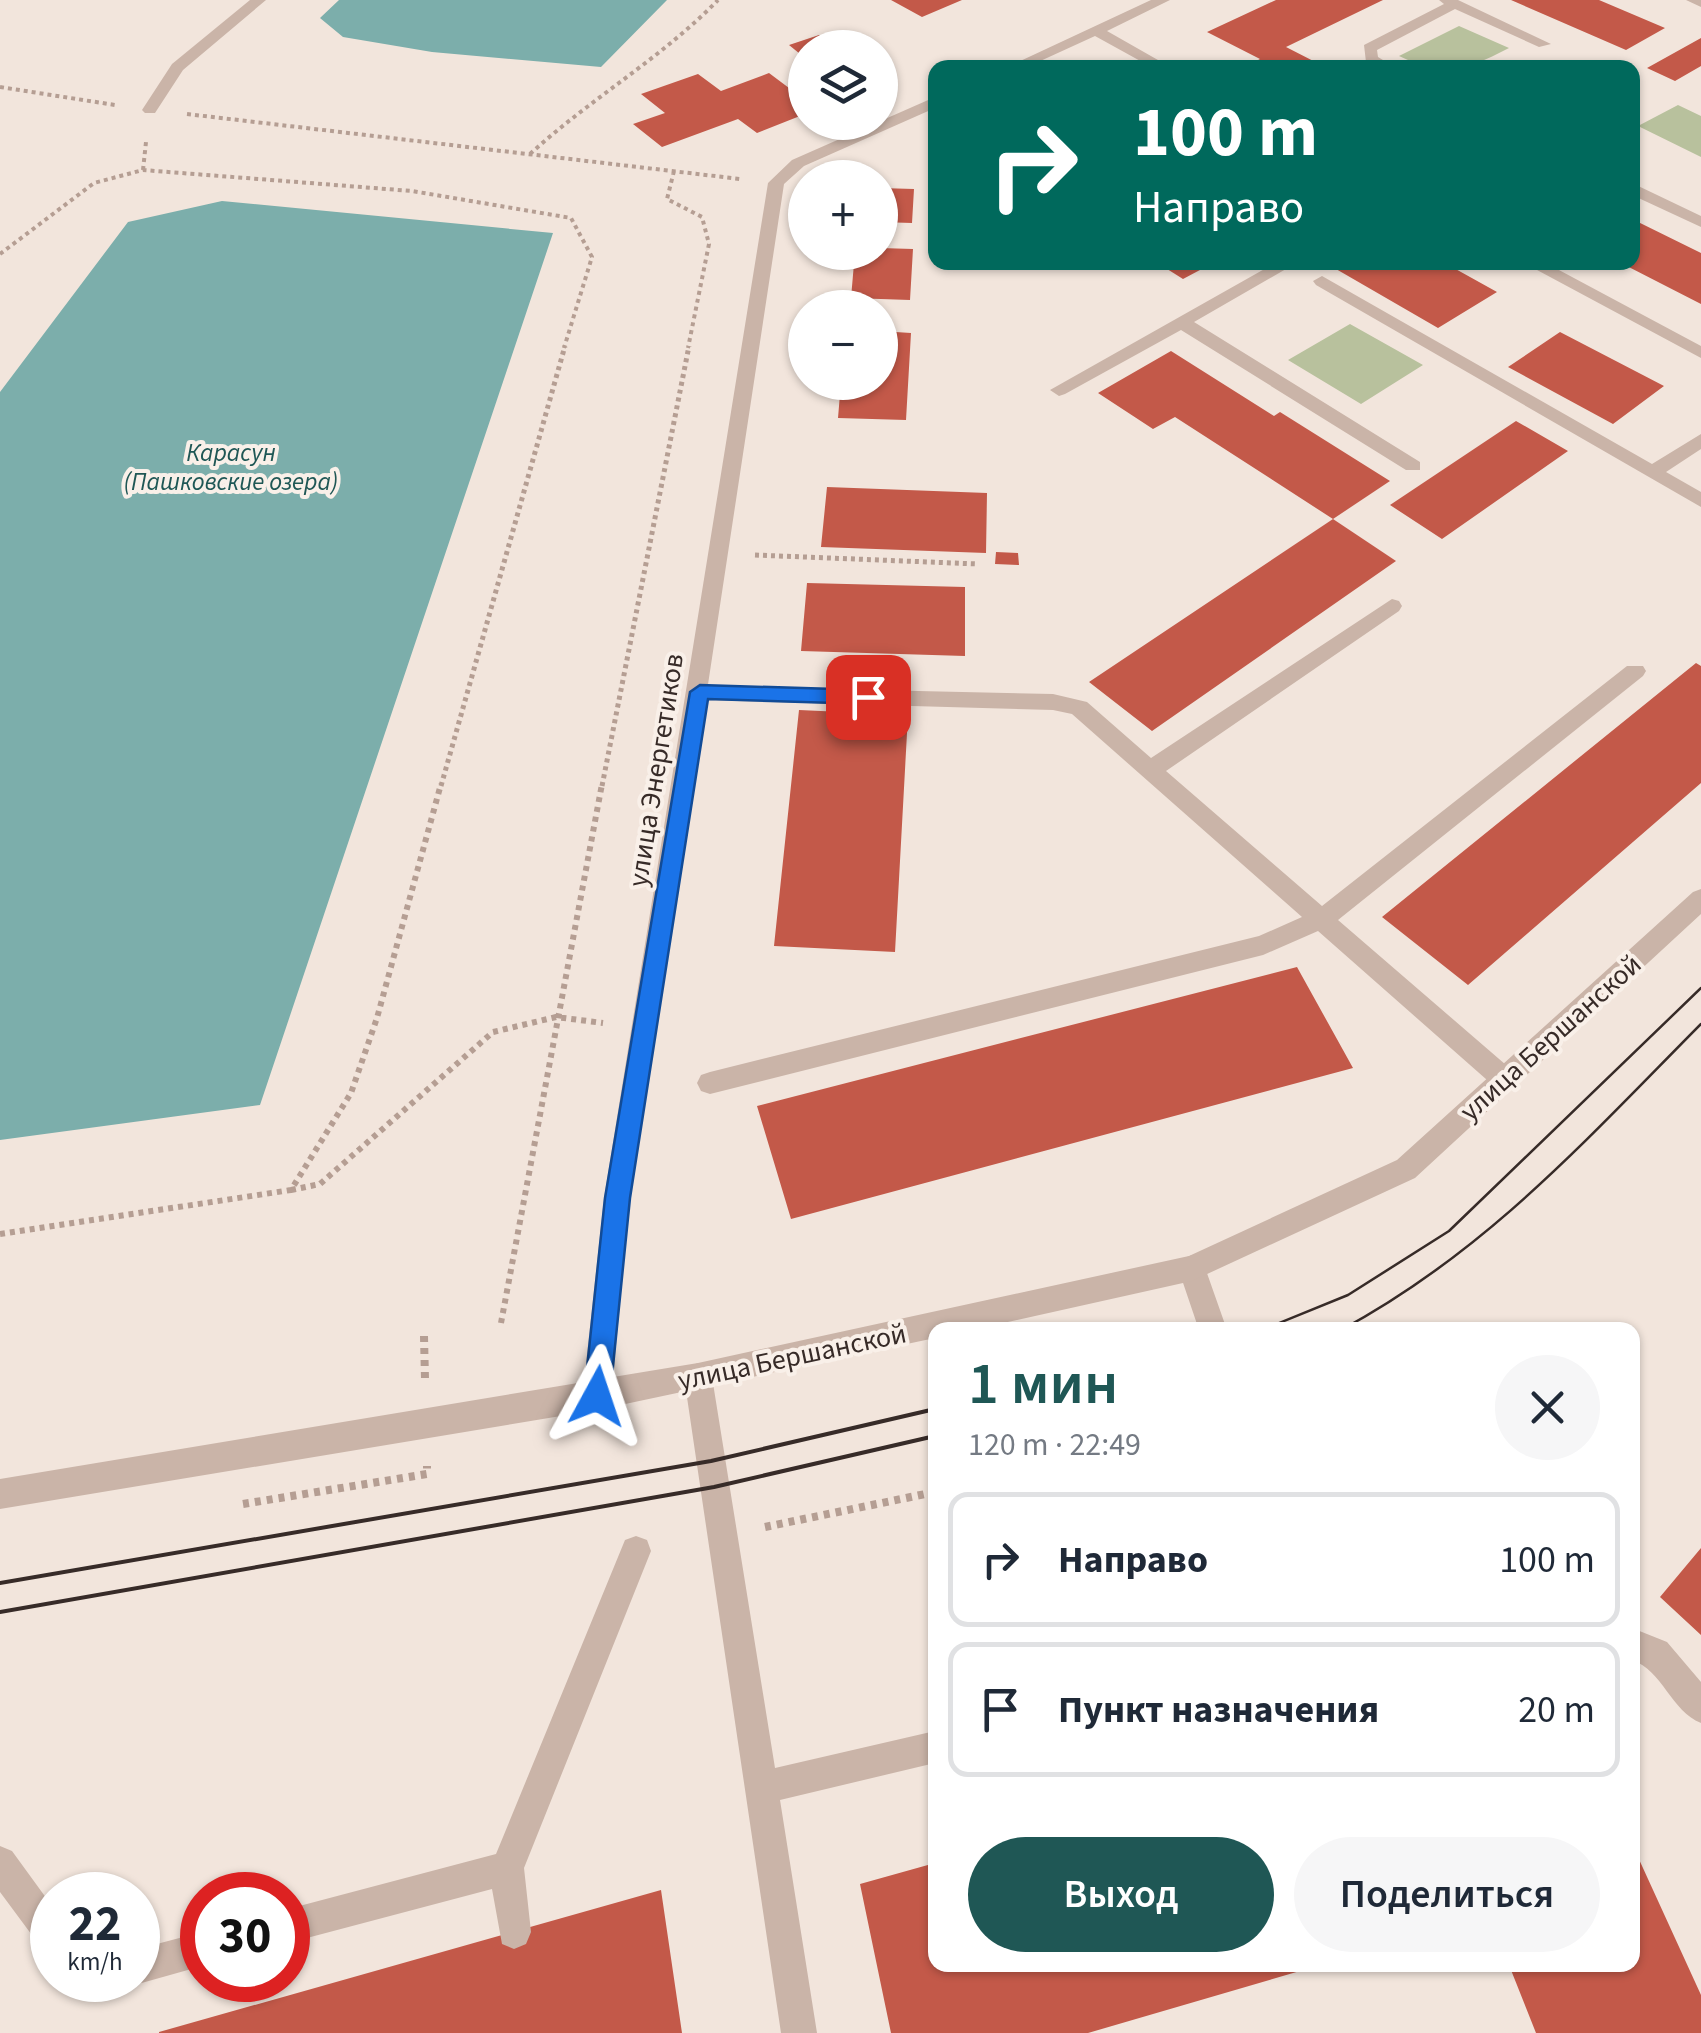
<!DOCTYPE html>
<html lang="ru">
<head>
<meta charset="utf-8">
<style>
	:root { --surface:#fff; --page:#f6f6f7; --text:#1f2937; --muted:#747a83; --line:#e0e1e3; --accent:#1f5755 }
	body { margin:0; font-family:"Source Sans 3",sans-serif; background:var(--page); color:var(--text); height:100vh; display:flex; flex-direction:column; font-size:38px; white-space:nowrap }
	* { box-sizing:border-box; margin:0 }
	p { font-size:32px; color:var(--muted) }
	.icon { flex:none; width:55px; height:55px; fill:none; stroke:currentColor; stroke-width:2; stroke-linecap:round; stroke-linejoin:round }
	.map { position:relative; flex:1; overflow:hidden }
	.sheet { position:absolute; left:928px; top:1322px; width:712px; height:650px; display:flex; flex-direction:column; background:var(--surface); border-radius:20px; box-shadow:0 2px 8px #0004 }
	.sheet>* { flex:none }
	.banner { position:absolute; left:928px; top:60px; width:712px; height:210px; border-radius:20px; box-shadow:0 2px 8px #0004; background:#00695c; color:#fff; overflow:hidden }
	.controls { position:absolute; left:788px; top:30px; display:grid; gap:20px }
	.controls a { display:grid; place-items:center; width:110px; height:110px; border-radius:50%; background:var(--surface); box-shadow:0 2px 8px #0004; font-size:50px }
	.speed { position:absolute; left:30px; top:1872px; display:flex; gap:20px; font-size:50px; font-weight:700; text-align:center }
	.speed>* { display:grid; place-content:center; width:130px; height:130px; border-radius:50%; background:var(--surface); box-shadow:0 2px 8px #0004; line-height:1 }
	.speed small { font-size:25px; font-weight:400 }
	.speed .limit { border:15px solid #d22; background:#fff; color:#111 }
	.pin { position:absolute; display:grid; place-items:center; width:85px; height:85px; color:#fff; margin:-42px; border-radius:20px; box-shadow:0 5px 15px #0006 }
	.me { position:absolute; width:110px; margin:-55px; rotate:5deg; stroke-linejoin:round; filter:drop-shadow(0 0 8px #0008) }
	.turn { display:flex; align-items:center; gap:35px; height:210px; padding:0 40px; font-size:45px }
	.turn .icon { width:130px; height:130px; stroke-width:2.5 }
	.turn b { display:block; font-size:70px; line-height:85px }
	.round { display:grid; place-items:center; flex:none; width:105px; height:105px; border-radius:52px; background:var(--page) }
	.headline { display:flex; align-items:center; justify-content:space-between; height:170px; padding:0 40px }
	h1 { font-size:60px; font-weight:600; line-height:75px; color:var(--accent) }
	.primary-button { display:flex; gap:20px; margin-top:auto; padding:20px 40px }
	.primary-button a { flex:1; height:115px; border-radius:60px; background:var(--accent); color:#fff; font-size:40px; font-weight:600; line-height:115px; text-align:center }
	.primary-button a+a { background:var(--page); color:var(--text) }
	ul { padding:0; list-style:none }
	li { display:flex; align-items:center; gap:30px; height:135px; margin:0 20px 15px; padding:0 20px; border:5px solid var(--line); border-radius:20px }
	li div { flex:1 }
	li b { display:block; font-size:38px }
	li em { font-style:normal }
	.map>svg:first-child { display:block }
	.green { fill:#b8c19d }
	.water { fill:#7caeab }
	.building { fill:#c35949 }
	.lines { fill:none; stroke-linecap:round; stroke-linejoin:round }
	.path-far3 { stroke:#b59e93; stroke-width:4; stroke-dasharray:4 4; stroke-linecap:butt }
	.path-far2 { stroke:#b59e93; stroke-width:5; stroke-dasharray:4 4; stroke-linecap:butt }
	.path-far1 { stroke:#b59e93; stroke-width:6; stroke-dasharray:5 5; stroke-linecap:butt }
	.path { stroke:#b59e93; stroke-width:8; stroke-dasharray:6 6; stroke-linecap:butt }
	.lane { fill:#cab4a8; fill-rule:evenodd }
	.street { fill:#cab4a8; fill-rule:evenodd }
	.tram-far1 { stroke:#372b28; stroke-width:2.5 }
	.tram { stroke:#372b28; stroke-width:4 }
	.route { fill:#1a73e8; stroke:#114b97; stroke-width:2.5 }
	.labels { text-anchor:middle; stroke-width:8; stroke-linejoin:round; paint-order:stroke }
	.far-water-label { font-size:25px; font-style:italic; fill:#1f5755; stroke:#f9f0e9 }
	.street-label { font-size:28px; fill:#372b28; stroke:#f9f0e9 }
</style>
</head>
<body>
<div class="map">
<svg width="1701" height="2033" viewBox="0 0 1701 2033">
	<rect width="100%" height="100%" fill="#f2e5dc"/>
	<path class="green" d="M1459 26 1509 48C1467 70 1443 77 1399 56Z
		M1678 105 1701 116V157L1638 126Z
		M1350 324 1423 365 1361 404 1288 360Z"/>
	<path class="water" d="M339 0H667L601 67 432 52 343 37 320 18Z
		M222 201 553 233 260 1105 0 1140V392L128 222Z"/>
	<path class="building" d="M891 0H962L922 17Z
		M1276 0H1383L1286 47 1327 68H1243L1260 59 1207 32Z
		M1511 0H1599L1665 28 1626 50Z
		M819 35 836 48H805V58L789 45Z
		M1701 38V66L1675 81 1647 68Z
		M769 73 805 100V114L757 133 738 119 662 147 633 124 665 113 641 94 698 74 721 91Z
		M880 188 914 189 912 223 880 222Z
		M1632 219 1701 253V304L1619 262H1632Z
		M880 248 913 249 910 300 851 298 855 252H880Z
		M1156 262H1215L1183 279Z
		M1347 262H1443L1497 292 1438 328 1336 269Z
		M880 331 911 333 906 420 838 418 841 382H880Z
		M1560 332 1664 386 1613 424 1508 367Z
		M1171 351 1274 416 1280 412 1390 481 1333 519 1175 417 1153 429 1098 393Z
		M1516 421 1568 451 1442 539 1390 505Z
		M827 487 987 493 986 553 821 547Z
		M1333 519 1396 561 1152 731 1089 682Z
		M996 552 1018 553 1019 565 995 564Z
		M807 583 965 587V656L801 651Z
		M1696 663 1701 666V783L1468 985 1382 917Z
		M799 710 908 715 895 952 774 946Z
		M1297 967 1353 1068 791 1219 757 1106Z
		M1701 1548V1635L1660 1597Z
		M1632 1844 1701 1995V2033H1536L1509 1965H1632Z
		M935 1863V1965L1317 1966 1088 2033H891L860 1884Z
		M661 1890 682 2033H159V2032Z"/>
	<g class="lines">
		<path class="path-far3" d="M0 87 115 105
			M187 114 740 179
			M530 154C590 99 663 57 718 0
			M143 170 146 142
			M674 171 667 199 702 217 709 244 688 348
			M0 254 94 183 143 170 412 191 571 218 592 257 564 348"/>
		<path class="path-far2" d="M755 555 978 564
			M441 786 565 346
			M602 786 689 346"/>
		<path class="path-far1" d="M291 1190 320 1184 493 1032 556 1017 603 1023
			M0 1234 291 1190 351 1093 377 1018 441 784
			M501 1323 602 784"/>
		<path class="path" d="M424 1336 425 1379
			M243 1504 427 1474V1466
			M765 1527 935 1492"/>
		<path class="lane" d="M250 0H266L183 70 155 113H145L142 110 172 64Z
			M1439 0H1458L1551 44 1539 47 1455 9 1377 50 1378 57 1396 68H1376L1366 62 1364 45 1444 4Z
			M1686 0H1701V7Z
			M1632 183 1701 216V227L1632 195Z
			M1277 262H1298L1194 322 1420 462V470H1406L1181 330 1065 394 1059 396 1050 390Z
			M1322 276 1652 464 1701 434V449L1666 472 1701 492V507L1316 285 1313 281Z
			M1392 599 1399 601 1402 606 1399 611 1166 771 1322 906 1627 666H1643L1646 671 1643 676 1338 920 1513 1071 1517 1079 1513 1087 1504 1090 1495 1087 1318 931 1263 955 710 1094 701 1091 697 1083 701 1075 710 1072 1259 936 1302 917 1072 714 1053 710 700 700 689 692 692 686 1053 694 1087 702 1151 758Z
			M1192 1255 1202 1259 1227 1330H1199L1178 1268 1182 1259Z
			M698 1363 708 1367 712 1377 775 1768 935 1731V1763L780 1800 817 2033H781L684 1377 688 1367Z
			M636 1536 647 1540 651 1551 524 1868 531 1932 526 1944 514 1949 502 1944 492 1889 288 1943V1909L496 1854 625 1540Z
			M1632 1628 1667 1642 1701 1682V1723C1671 1711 1663 1671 1632 1660Z
			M0 1846 12 1851 52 1906V1951L40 1946 0 1892Z
			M202 1932V1966L138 1984 129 1980H138V1949Z"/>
		<path class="street" d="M1151 0H1170L1107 31 1172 68H1153L1095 36 1025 68H1005Z
			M935 97V108L804 166 784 184 630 1198 613 1377 698 1363 1189 1256 1397 1160 1693 892 1701 889V914L1415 1178 1192 1281 972 1330H935V1338L597 1410 0 1509V1479L584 1382 604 1198 768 183 792 160Z
			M1522 262H1544L1701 346V358Z"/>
		<path class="tram-far1" d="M1262 1330 1348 1295 1449 1231 1701 988
			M1341 1330C1486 1252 1587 1139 1701 1024"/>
		<path class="tram" d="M0 1583 711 1461 935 1409
			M0 1612 714 1487 935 1436"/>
	</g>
	<path class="route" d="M700 685 868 690 878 697 868 704 708 699 630 1198 610 1396 607 1405 597 1409 588 1405 584 1396 605 1198 690 692Z"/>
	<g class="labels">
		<g class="far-water-label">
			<text x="231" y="461">Карасун<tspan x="231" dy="29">(Пашковские озера)</tspan></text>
		</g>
		<g class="street-label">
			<text transform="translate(655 770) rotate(-81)" y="10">улица Энергетиков</text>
			<text transform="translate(1550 1037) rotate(-42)" y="10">улица Бершанской</text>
			<text transform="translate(792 1356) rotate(-12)" y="10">улица Бершанской</text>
		</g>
	</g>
</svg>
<div class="controls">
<a><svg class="icon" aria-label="layers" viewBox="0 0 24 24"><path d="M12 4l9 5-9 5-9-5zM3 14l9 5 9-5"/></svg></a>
<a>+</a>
<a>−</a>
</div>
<div class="speed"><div>22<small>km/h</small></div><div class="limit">30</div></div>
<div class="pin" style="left:868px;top:697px;background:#d93025"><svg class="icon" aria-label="arrive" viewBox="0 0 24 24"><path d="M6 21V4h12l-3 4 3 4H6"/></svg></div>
<svg class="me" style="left:597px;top:1396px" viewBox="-20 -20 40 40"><path d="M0-17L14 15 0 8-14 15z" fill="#1a73e8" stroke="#fff" stroke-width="4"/></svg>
<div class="banner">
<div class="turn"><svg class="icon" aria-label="right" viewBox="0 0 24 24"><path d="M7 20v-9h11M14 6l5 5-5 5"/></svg><div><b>100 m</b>Направо</div></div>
</div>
<section class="sheet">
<div class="headline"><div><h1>1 мин</h1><p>120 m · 22:49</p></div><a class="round"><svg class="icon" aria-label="close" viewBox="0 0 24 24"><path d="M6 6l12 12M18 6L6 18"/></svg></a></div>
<ul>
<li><svg class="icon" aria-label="right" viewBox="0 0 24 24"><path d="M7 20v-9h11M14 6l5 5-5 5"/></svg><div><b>Направо</b></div><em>100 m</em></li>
<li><svg class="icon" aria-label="arrive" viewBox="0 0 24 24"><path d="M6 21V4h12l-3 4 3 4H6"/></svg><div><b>Пункт назначения</b></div><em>20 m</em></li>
</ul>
<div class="primary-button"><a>Выход</a><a>Поделиться</a></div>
</section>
</div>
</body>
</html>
